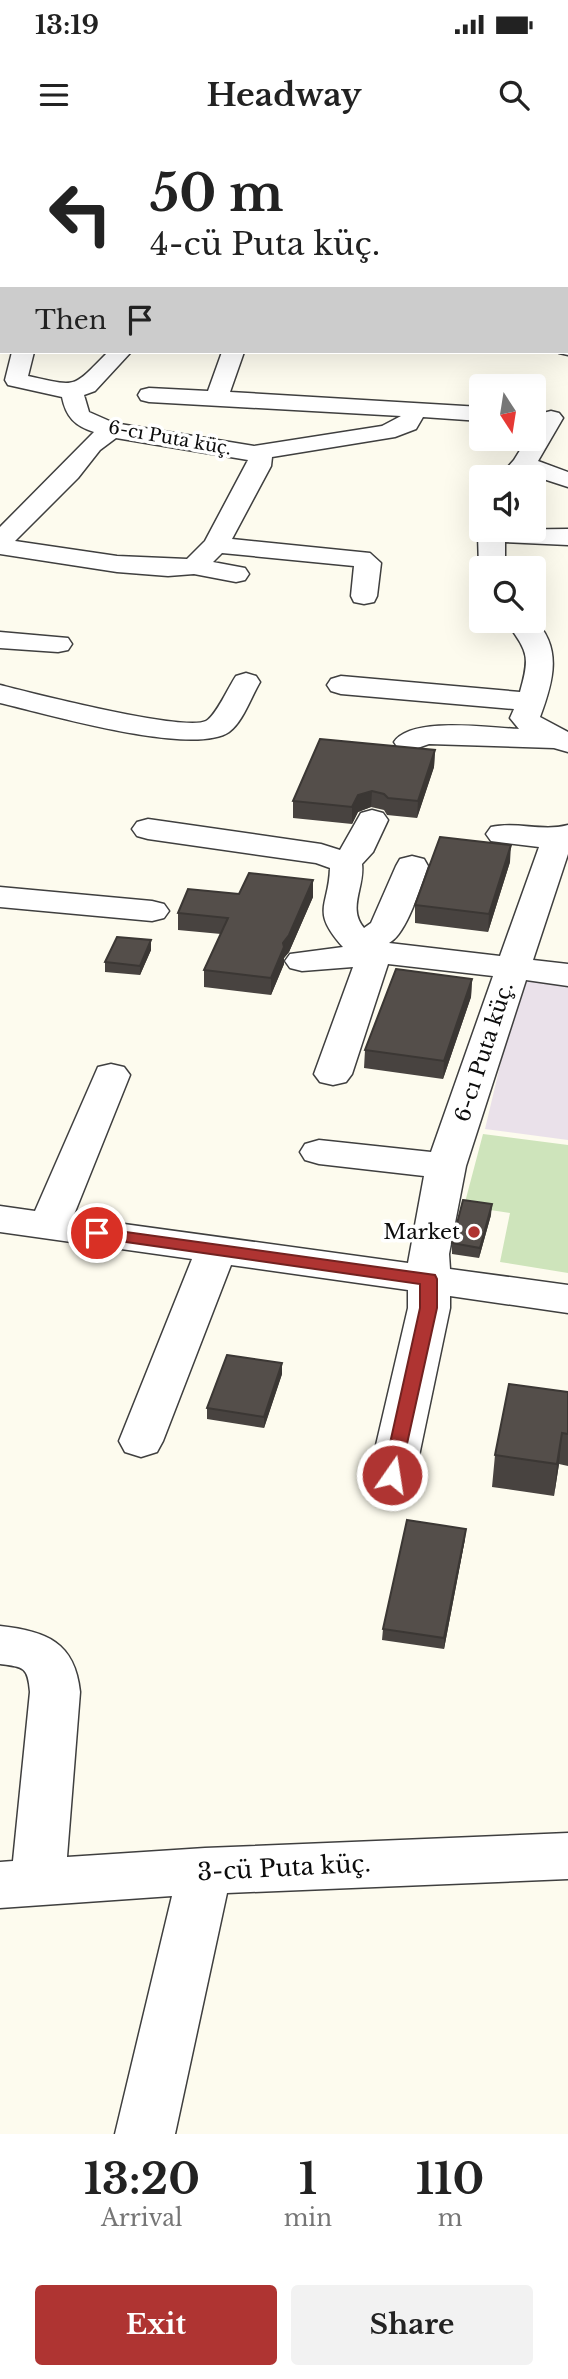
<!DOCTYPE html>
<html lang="en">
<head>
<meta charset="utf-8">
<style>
	:root { --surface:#fff; --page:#f2f2f2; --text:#222; --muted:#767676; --accent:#af3432 }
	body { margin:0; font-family:"Libre Baskerville",serif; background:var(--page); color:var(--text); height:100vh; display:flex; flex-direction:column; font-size:26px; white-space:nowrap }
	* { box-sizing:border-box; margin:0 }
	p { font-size:23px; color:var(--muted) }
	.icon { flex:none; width:38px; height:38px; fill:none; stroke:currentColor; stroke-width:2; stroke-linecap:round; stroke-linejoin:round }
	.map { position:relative; height:1994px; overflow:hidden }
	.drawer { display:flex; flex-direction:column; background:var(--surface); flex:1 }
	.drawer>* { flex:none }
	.top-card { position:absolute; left:0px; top:0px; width:569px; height:214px; box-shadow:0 7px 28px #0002; background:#fff; color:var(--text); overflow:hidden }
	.needle { width:46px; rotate:168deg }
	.fabs { position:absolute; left:469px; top:234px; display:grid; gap:14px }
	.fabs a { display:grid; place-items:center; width:77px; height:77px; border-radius:7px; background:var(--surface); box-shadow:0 7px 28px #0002; font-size:35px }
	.pin { position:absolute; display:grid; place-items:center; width:60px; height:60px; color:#fff; margin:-30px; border:4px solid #fff; border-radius:50%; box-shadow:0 2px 7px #0007 }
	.me { position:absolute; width:77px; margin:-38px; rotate:13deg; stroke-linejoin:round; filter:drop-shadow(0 0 5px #0008) }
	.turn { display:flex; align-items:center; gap:24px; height:147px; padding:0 35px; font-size:32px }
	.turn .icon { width:91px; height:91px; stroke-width:2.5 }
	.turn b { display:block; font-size:49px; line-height:60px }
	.then { display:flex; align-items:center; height:66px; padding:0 35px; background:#0003; gap:14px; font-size:26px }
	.eta { display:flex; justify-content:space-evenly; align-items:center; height:119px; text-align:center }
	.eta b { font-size:42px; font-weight:700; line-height:49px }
	.primary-button { display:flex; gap:14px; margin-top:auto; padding:14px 35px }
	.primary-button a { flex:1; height:80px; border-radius:7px; background:var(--accent); color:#fff; font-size:28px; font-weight:700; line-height:80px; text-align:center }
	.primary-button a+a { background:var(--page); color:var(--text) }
	.status { display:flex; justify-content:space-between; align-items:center; height:49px; padding:0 35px; background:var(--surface); direction:ltr }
	.status svg { height:19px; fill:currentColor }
	header { display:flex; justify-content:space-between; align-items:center; height:91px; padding:0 35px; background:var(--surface); font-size:32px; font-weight:700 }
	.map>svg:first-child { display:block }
	.industrial { fill:#eae1ea }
	.green { fill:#cee4bb }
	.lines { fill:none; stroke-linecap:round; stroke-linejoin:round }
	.minor-casing { stroke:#3f3f3f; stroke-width:3 }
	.minor { fill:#fff; fill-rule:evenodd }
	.wall { fill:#484340 }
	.shaded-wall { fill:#3b3734 }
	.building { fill:#544e4a; stroke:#3b3734; stroke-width:2 }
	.route { fill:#af3432; stroke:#722220; stroke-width:2 }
	.poi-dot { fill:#af3432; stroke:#fff; stroke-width:2.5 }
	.labels { text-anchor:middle; stroke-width:7; stroke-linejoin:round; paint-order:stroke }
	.far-street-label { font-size:18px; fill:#0c0c0c; stroke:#fff }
	.street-label { font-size:21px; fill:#0c0c0c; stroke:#fff }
	.poi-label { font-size:21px; fill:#0c0c0c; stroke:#fff; text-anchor:end }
	.near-street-label { font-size:24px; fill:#0c0c0c; stroke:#fff }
</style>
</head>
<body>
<div class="status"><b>13:19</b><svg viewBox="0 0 49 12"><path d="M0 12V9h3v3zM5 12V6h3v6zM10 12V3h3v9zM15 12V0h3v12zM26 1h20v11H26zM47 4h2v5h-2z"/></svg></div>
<header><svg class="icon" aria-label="menu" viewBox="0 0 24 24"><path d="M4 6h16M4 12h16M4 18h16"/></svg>Headway<svg class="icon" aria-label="search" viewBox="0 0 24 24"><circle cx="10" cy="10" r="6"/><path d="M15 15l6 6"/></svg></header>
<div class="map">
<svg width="568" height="1994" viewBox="0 0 568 1994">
	<rect width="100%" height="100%" fill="#fdfbee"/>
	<path class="industrial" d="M521 837 568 843V1000L485 989Z"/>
	<path class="green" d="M483 994 568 1005V1133L500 1122 510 1073 464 1066Z"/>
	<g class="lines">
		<g class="minor-casing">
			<path id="minor" d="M0 57H2V69H0Z
				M0 88H2V100H0Z
				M567 160H568V172H567Z
				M567 201 568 215 559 213 567 212Z
				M12 212H34L28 236C79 247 71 249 108 212H131L95 251 84 255 89 272 114 283 254 306 382 286 401 276 149 262 141 260 138 255 141 250 149 248 208 251 222 212H244L230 252 481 267V281L423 277 416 289 395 297 272 317 271 326 232 399 370 413 381 423 377 456 374 462 364 464 354 462 351 456 354 426 222 413 213 422 245 428 249 434 245 440 236 442 194 434 168 436 117 432 0 414V387L94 292C75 286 66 277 62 257L8 245 5 240ZM116 298 248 320 205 401 187 419 117 416 15 401 78 338 100 310Z
				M551 271 559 273 563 278 538 321 568 332V347L528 334 524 338H498L514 320 527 299H534V287L543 273Z
				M481 387V390L568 389V405L505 402V429H481V433L479 429 478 394Z
				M534 479C563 508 553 542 540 577L568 592V612L554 608 429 604 409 611 398 608 394 602C412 576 489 588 519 589L510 578 514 569 341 554 331 551 327 545 331 539 341 536 520 552C531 514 527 512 506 481Z
				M0 492 68 498 72 504 68 510 58 512 0 508Z
				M246 533 256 536 260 542C251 557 243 582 229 592 192 617 44 573 0 563V545C32 553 183 592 206 581 216 576 229 546 236 536Z
				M372 670 383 673 388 680 373 712 362 724C365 747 347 768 364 788L371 783 396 726 400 719 412 716 424 719 428 726C421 745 407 794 389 803L500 816 539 707 491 701 486 694 491 687C517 681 542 692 568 685V714L533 820 568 824V846L526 840 466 1026 449 1114 450 1129 568 1145V1173L450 1156V1168L415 1335 408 1347 392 1351 376 1347 369 1335 408 1168V1150L231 1125 163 1301 157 1312 141 1317 125 1312 119 1301 192 1119 0 1092V1066L35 1071 98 927 111 924 124 927 130 935 73 1077 408 1123 424 1036 319 1024 305 1020 300 1012 305 1004 319 1000 431 1012 493 836 388 824 352 934 346 942 333 945 320 942 314 934 353 827 302 831 290 828 285 821 290 814 343 807C310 770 329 767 330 728L316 723 148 699 137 696 132 689 137 682 148 679 321 704 340 710 361 673Z
				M0 747 152 761 164 764 169 771 164 778 152 781 0 767Z
				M0 1486C46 1491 75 1502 80 1552L67 1717 205 1708 568 1693V1739L227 1753 175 1994H115L172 1756 0 1768V1722L13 1721 30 1552C28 1527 24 1527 0 1524Z"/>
		</g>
		<use href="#minor" class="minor"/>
	</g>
	<path class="wall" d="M435 610 434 627 417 678 387 675 384 670 371 667 358 672 352 684 293 678V661Z
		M510 722 488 792 415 783V765Z
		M313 740V757L289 812 284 818V824L271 855 204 847V830L221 794 178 790V773Z
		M151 800V810L140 835 105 832V822Z
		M472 839 471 857 443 939 364 928 365 910Z
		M491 1075 479 1118 452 1114V1103Z
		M282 1234 264 1288 207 1279V1268Z
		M568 1252V1326L559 1324 554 1356 492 1347 495 1315Z
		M465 1399 444 1509 382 1500 383 1489Z"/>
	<path class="shaded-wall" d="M435 610 434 627 417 678 418 661Z
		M372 651 371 667 358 672 352 684V667L358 655Z
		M511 705 510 722 488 792 489 774Z
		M313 740V757L289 812 284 818V824L271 855V838L283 803Z
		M151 800V810L140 835V826Z
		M472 839 471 857 443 939 444 921Z
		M492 1064 491 1075 479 1118 480 1108Z
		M282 1223V1234L264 1288V1277Z
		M562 1293 559 1324 554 1356 557 1324Z
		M466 1389 465 1399 444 1509V1498Z"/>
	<path class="building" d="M320 599 435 610 418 661 388 658 384 654 372 651 358 655 352 667 293 661Z
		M440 697 511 705 489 774 415 765Z
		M249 733 313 740 289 795 283 803 284 807 271 838 204 830 228 778 178 773 188 749 239 754Z
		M117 797 151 800 140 826 105 822Z
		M396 829 472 839 444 921 365 910Z
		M463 1060 492 1064 480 1108 452 1103Z
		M227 1215 282 1223 264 1277 207 1268Z
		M509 1244 568 1252V1294L562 1293 557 1324 495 1315Z
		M407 1380 466 1389 444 1498 383 1489Z"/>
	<path class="route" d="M97 1088 435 1135 437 1139V1168L399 1340H385L383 1335 420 1168V1144L91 1097 88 1093 91 1090Z"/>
	<circle class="poi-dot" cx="474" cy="1092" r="7"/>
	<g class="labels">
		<g class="far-street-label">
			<text transform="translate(170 298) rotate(10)" y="6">6-cı Puta küç.</text>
		</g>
		<g class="street-label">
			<text transform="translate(484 912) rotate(-72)" y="7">6-cı Puta küç.</text>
		</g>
		<g class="poi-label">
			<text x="460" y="1099">Market</text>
		</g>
		<g class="near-street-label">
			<text transform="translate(284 1728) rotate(-3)" y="8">3-cü Puta küç.</text>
		</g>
	</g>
</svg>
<div class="fabs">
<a><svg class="needle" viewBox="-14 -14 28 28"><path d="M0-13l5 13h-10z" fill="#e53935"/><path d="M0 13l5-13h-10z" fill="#767676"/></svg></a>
<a><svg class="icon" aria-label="sound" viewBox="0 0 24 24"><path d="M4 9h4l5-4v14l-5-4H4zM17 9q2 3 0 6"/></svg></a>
<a><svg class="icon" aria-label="search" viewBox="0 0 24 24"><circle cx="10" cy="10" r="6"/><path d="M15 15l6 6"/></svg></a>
</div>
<div class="pin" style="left:97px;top:1093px;background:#d93025"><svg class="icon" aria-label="arrive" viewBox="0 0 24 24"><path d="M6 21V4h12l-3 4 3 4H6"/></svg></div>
<svg class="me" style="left:392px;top:1335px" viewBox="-20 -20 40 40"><circle r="17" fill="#af3432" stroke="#fff" stroke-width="3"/><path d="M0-11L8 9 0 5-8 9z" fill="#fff"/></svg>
<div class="top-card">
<div class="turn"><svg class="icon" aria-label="left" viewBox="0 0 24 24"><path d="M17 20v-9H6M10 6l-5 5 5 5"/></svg><div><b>50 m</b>4-cü Puta küç.</div></div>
<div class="then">Then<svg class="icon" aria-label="arrive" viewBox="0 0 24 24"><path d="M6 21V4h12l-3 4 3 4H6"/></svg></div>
</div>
</div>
<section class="drawer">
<div class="eta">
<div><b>13:20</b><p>Arrival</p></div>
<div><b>1</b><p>min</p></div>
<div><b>110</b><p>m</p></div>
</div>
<div class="primary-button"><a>Exit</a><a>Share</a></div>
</section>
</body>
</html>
